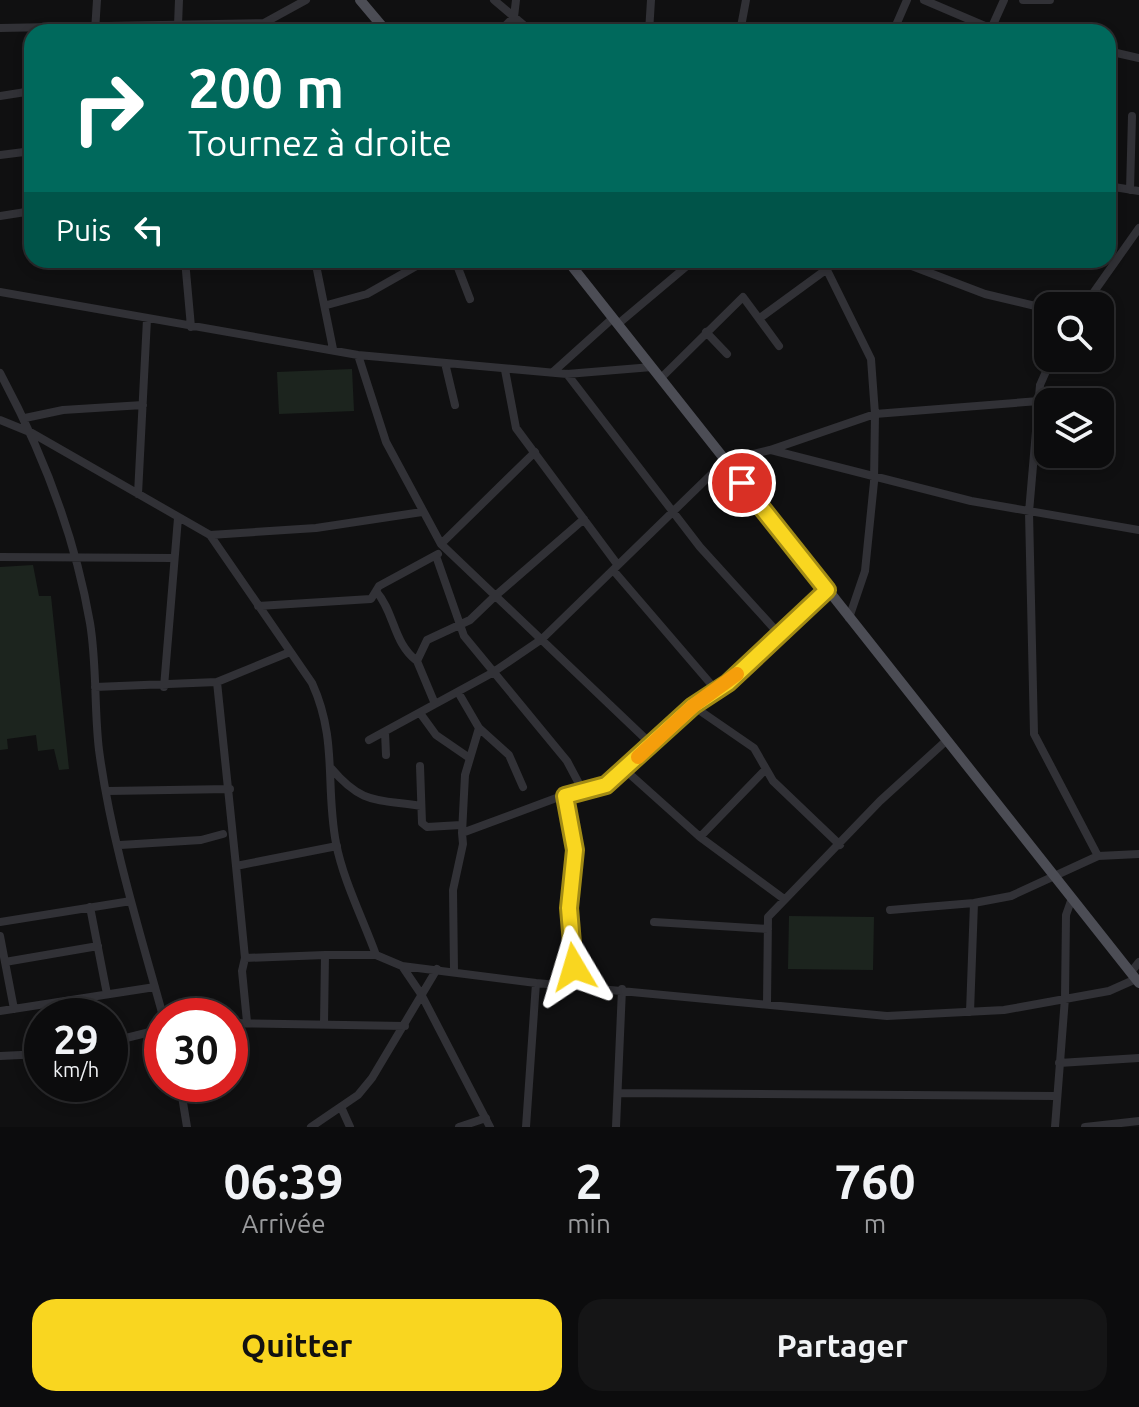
<!DOCTYPE html>
<html lang="fr">
<head>
<meta charset="utf-8">
<style>
	:root { --surface:#0c0c0d; --page:#151516; --text:#f1f3f6; --muted:#9a9b9d; --line:#2c2c2e; --accent:#f9d620 }
	body { margin:0; font-family:Ubuntu,sans-serif; background:var(--page); color:var(--text); height:100vh; display:flex; flex-direction:column; font-size:30px; white-space:nowrap }
	* { box-sizing:border-box; margin:0 }
	p { font-size:26px; color:var(--muted) }
	.icon { flex:none; width:44px; height:44px; fill:none; stroke:currentColor; stroke-width:2; stroke-linecap:round; stroke-linejoin:round }
	.map { position:relative; height:1127px; overflow:hidden }
	.sheet { display:flex; flex-direction:column; background:var(--surface); flex:1 }
	.sheet>* { flex:none }
	.top-card { position:absolute; left:24px; top:24px; width:1092px; height:244px; border-radius:24px; box-shadow:0 4px 12px #0003,0 0 0 2px var(--line); background:#00695c; color:#fff; overflow:hidden }
	.tools { position:absolute; left:1034px; top:292px; display:grid; gap:16px }
	.tools a { display:grid; place-items:center; width:80px; height:80px; border-radius:16px; background:var(--surface); box-shadow:0 4px 12px #0003,0 0 0 2px var(--line); font-size:40px }
	.speed { position:absolute; left:24px; top:998px; display:flex; gap:16px; font-size:40px; font-weight:700; text-align:center }
	.speed>* { display:grid; place-content:center; width:104px; height:104px; border-radius:50%; background:var(--surface); box-shadow:0 4px 12px #0003,0 0 0 2px var(--line); line-height:1 }
	.speed small { font-size:20px; font-weight:400 }
	.speed .limit { border:12px solid #d22; background:#fff; color:#111 }
	.pin { position:absolute; display:grid; place-items:center; width:68px; height:68px; color:#fff; margin:-34px; border:4px solid #fff; border-radius:50%; box-shadow:0 2px 8px #0007 }
	.me { position:absolute; width:88px; margin:-44px; rotate:353deg; stroke-linejoin:round; filter:drop-shadow(0 0 6px #0008) }
	.turn { display:flex; align-items:center; gap:28px; height:168px; padding:0 32px; font-size:36px }
	.turn .icon { width:104px; height:104px; stroke-width:2.5 }
	.turn b { display:block; font-size:56px; line-height:68px }
	.then { display:flex; align-items:center; height:76px; padding:0 32px; background:#0003; gap:16px; font-size:30px }
	.eta { display:flex; justify-content:space-evenly; align-items:center; height:136px; text-align:center }
	.eta b { font-size:48px; font-weight:600; line-height:56px }
	.cta { display:flex; gap:16px; margin-top:auto; padding:16px 32px }
	.cta a { flex:1; height:92px; border-radius:24px; background:var(--accent); color:#111; font-size:32px; font-weight:600; line-height:92px; text-align:center }
	.cta a+a { background:var(--page); color:var(--text) }
	.map>svg:first-child { display:block }
	.green { fill:#1c241e }
	.lines { fill:none; stroke-linecap:round; stroke-linejoin:round }
	.minor { stroke:#313136; stroke-width:8 }
	.major { stroke:#4c4d55; stroke-width:10 }
	.route-casing { stroke:#a28b15; stroke-width:20 }
	.route { stroke:#f9d620; stroke-width:14 }
	.slow { stroke:#f59e0b; stroke-width:14 }
</style>
</head>
<body>
<div class="map">
<svg width="1139" height="1127" viewBox="0 0 1139 1127">
	<rect width="100%" height="100%" fill="#101011"/>
	<path class="green" d="M352 369 354 411 279 414 277 372Z
		M33 565 39 596H51L69 769 59 770 54 749 38 751 36 735 7 739 8 749 0 750V567Z
		M789 916 874 917 873 970 788 969Z"/>
	<g class="lines">
		<path class="minor" d="M494 0 532 32
			M924 0 999 32
			M1023 0H1050
			M178 25 179 0
			M0 28 264 23 306 0
			M741 29 754 32
			M991 29 1004 0
			M95 31 97 0
			M499 32 514 17 516 0
			M649 32 651 0
			M740 32 746 0
			M893 32 907 0
			M1108 51 1139 58
			M0 96 32 91
			M0 155 32 151
			M1108 186 1139 191
			M1130 190 1132 116
			M0 216 32 211
			M185 260 191 327
			M315 260 333 349
			M455 260 470 299
			M822 260 871 359 875 414 874 482 865 571 849 618
			M896 260 985 294 1048 309
			M0 292 358 355 567 374 652 367
			M327 305 367 294 427 260
			M1084 306 1139 228
			M760 318 827 269
			M618 324 694 260
			M706 332 727 354
			M358 355 386 442 441 544 652 745
			M1052 358 1040 385 1029 512 1034 734 1098 856
			M445 363 455 405
			M505 370 516 428 617 564
			M553 372 613 318
			M0 373C42 451 75 536 90 623 97 665 94 708 99 750 111 840 139 929 163 1016
			M567 374 700 547 780 635
			M661 378 743 297 779 346
			M25 418 63 410 143 405
			M0 420 32 433 210 535 312 683C338 740 325 785 336 843 343 880 363 919 376 955
			M771 450 971 501 1139 530
			M138 494 147 319
			M210 535 316 528 422 512
			M441 544 535 452
			M436 556 464 636 567 761 584 793
			M0 557 172 558
			M613 570 716 690
			M376 591C395 613 393 643 417 661
			M258 606 371 599 379 586 438 554
			M217 682 236 866 337 846
			M95 687 217 682 290 652
			M164 687 178 518
			M458 692 479 728 465 775 462 833
			M435 704 417 661 427 640 470 620 494 597 584 519
			M693 706 754 748 773 781 840 845
			M420 713 436 735 468 757
			M479 728 509 755 523 787
			M385 732 386 755
			M369 740 492 673 542 639 725 461 770 450 875 414 1039 401
			M420 766 422 823 427 827 461 825
			M331 768C362 805 377 799 421 806
			M624 769 700 837 784 899
			M108 791 230 789
			M565 796 575 850 569 908 573 984
			M700 837 766 769
			M120 845 201 840 223 834
			M236 866 245 958
			M90 907 107 994
			M890 910 974 903 1011 896 1098 856 1139 854
			M0 922 131 901
			M654 922 768 929
			M0 936 14 1009
			M325 955H376L402 966 536 983 887 1016 1004 1010 1109 991 1136 979
			M5 962 98 946
			M402 966 421 994 490 1127
			M454 971 453 890 463 844 462 833 559 797 606 785 693 706 728 683 827 590
			M1131 972 1139 962
			M767 1003 768 917 880 801 947 740
			M0 1011 155 987
			M970 1012 974 903
			M247 1022 242 971 245 958 325 955 324 1024
			M230 1023 405 1026
			M110 1042 162 1029
			M0 1056 42 1054
			M1059 1063 1139 1058
			M230 1076 239 1073 240 1023
			M180 1084 187 1127
			M182 1092 206 1084
			M618 1093 1057 1096
			M341 1107 350 1127
			M311 1127 358 1095 372 1078 437 969
			M459 1127 486 1118
			M526 1127 536 983
			M616 1127 622 989
			M1055 1127 1065 998 1066 915 1072 898
			M1085 1127 1139 1121"/>
		<path class="major" d="M360 0 387 32
			M567 260 1139 983"/>
	</g>
	<g class="lines">
		<g class="route-casing">
			<path id="route" d="M574 967 569 908 575 850 565 796 606 785 693 706 728 683 827 590 742 483"/>
		</g>
		<use href="#route" class="route"/>
		<path class="slow" d="M638 757 693 706 737 674"/>
	</g>
</svg>
<div class="tools">
<a><svg class="icon" aria-label="search" viewBox="0 0 24 24"><circle cx="10" cy="10" r="6"/><path d="M15 15l6 6"/></svg></a>
<a><svg class="icon" aria-label="layers" viewBox="0 0 24 24"><path d="M12 4l9 5-9 5-9-5zM3 14l9 5 9-5"/></svg></a>
</div>
<div class="speed"><div>29<small>km/h</small></div><div class="limit">30</div></div>
<div class="pin" style="left:742px;top:483px;background:#d93025"><svg class="icon" aria-label="arrive" viewBox="0 0 24 24"><path d="M6 21V4h12l-3 4 3 4H6"/></svg></div>
<svg class="me" style="left:574px;top:967px" viewBox="-20 -20 40 40"><path d="M0-17L14 15 0 8-14 15z" fill="#f9d620" stroke="#fff" stroke-width="4"/></svg>
<div class="top-card">
<div class="turn"><svg class="icon" aria-label="right" viewBox="0 0 24 24"><path d="M7 20v-9h11M14 6l5 5-5 5"/></svg><div><b>200 m</b>Tournez à droite</div></div>
<div class="then">Puis<svg class="icon" aria-label="left" viewBox="0 0 24 24"><path d="M17 20v-9H6M10 6l-5 5 5 5"/></svg></div>
</div>
</div>
<section class="sheet">
<div class="eta">
<div><b>06:39</b><p>Arrivée</p></div>
<div><b>2</b><p>min</p></div>
<div><b>760</b><p>m</p></div>
</div>
<div class="cta"><a>Quitter</a><a>Partager</a></div>
</section>
</body>
</html>
